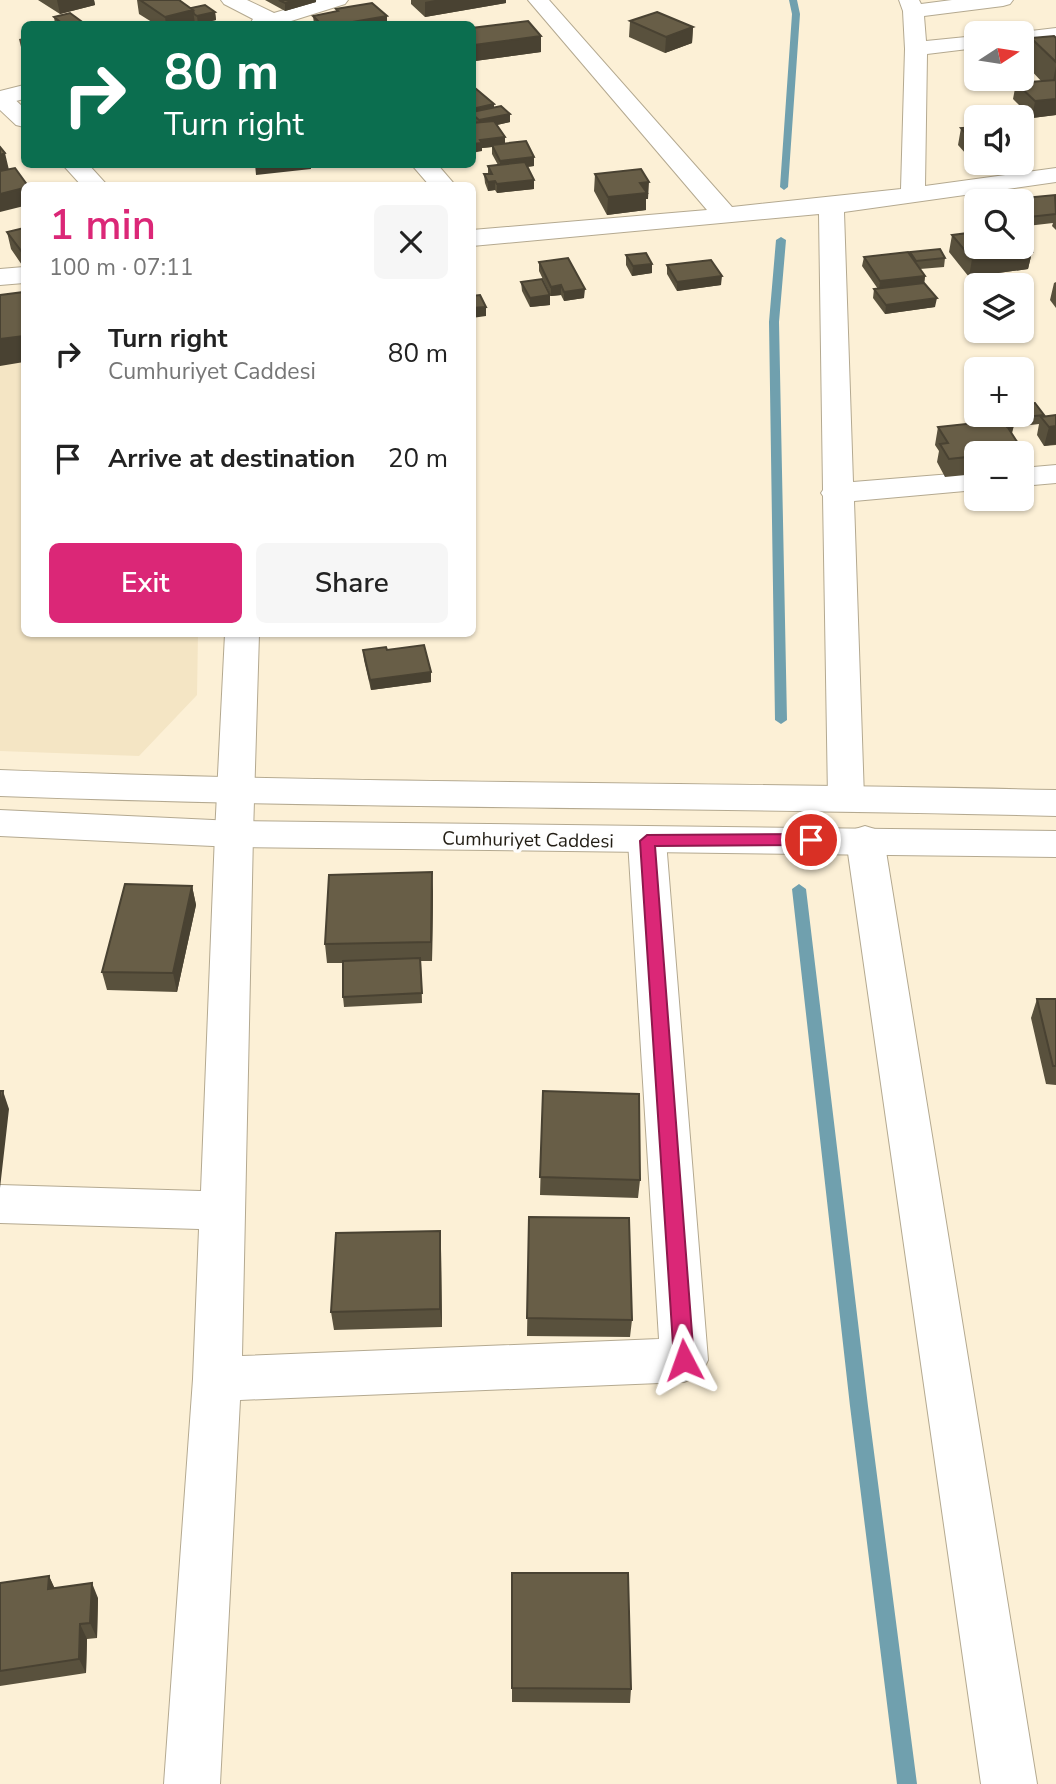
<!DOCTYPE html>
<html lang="en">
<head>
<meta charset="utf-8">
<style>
	:root { --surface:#fff; --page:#f6f6f6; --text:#222; --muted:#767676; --accent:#db2777 }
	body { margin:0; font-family:"Nunito Sans",sans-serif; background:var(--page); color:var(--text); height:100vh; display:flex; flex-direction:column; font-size:26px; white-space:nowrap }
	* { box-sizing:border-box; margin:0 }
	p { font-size:23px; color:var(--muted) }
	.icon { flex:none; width:38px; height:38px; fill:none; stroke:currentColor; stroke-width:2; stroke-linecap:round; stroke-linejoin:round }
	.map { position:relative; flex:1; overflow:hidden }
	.sheet { position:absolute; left:21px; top:182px; width:455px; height:455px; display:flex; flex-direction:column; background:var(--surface); border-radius:10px; box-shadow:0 2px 5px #0004 }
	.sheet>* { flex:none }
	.guide { position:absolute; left:21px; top:21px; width:455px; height:147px; border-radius:10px; box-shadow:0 2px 5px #0004; background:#0b6e4f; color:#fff; overflow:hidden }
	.needle { width:46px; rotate:78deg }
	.fabs { position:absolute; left:964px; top:21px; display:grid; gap:14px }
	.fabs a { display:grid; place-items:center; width:70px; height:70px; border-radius:10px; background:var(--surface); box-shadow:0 2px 5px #0004; font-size:35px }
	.pin { position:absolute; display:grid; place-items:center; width:60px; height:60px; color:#fff; margin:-30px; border:4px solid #fff; border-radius:50%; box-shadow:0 2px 7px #0007 }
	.me { position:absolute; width:77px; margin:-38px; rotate:356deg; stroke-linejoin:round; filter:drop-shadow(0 0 5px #0008) }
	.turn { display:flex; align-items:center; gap:24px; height:147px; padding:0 28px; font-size:32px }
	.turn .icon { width:91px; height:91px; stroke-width:2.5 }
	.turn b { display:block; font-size:49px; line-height:60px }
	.round { display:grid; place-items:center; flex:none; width:74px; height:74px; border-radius:10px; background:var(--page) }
	.headline { display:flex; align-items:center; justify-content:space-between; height:119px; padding:0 28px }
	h1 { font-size:42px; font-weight:600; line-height:52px; color:var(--accent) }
	.cta { display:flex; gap:14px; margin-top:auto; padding:14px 28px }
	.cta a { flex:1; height:80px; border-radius:10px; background:var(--accent); color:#fff; font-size:28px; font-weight:600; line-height:80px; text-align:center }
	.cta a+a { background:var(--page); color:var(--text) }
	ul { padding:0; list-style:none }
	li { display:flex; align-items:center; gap:21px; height:105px; padding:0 28px }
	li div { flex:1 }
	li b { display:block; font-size:26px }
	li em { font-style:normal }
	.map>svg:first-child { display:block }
	.built { fill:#f4e5c4 }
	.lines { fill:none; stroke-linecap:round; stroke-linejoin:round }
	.stream { fill:#70a0ae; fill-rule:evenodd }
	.minor-casing { stroke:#b4a990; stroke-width:2 }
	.tertiary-casing { stroke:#b4a990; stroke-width:2 }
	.secondary-casing { stroke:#b4a990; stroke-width:2 }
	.minor { fill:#fff; fill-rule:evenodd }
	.tertiary { fill:#fff; fill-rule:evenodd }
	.secondary { fill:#fff; fill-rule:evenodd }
	.wall { fill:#59513d }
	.shaded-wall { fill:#494232 }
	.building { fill:#685e47; stroke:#494232; stroke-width:2 }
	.route { fill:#db2777; stroke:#8e194d; stroke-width:2 }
	.labels { text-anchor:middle; stroke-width:7; stroke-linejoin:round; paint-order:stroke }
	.street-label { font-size:19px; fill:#231e15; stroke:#fefefe }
</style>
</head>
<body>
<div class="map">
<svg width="1056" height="1784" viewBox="0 0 1056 1784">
	<rect width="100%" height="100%" fill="#fcf0d6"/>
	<path class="built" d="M24 293V634H198L197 695 139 756 0 751V295Z"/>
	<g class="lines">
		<path class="stream" d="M789 0H797L800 14 788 187 784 190 780 187 792 14Z
			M781 237 786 240 779 322 787 720 781 724 775 720 769 322 776 240Z
			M799 884 806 889 868 1406 917 1784H897L850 1406 792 889Z"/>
		<g class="minor-casing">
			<path id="minor" d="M221 0H247L274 13 317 0H348L345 4 288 22 289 24H250L253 19 224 4Z
				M528 0H549L732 207 901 189 905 49 903 11 899 0H919L921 4 952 0H1013L1010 4 1003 6 924 16 926 41 976 36V48L927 54 925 186 1056 168V182L844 212 853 482 976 472V490L854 501 864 798 859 807 846 811 833 807 828 798 823 496 821 493 823 490 819 214 472 246V230L707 210Z
				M1056 28V40L1022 43V33H1014Z
				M24 85V99L0 105V91Z
				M411 164H437L456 186H430Z
				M24 267V283L0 285V269Z
				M1056 465V483L1022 486V468Z
				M234 821 247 825 253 834 242 1356 659 1339 628 841 634 832 647 828 660 832 666 841 708 1360 701 1375 684 1382 240 1400 220 1784H164L193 1379 199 1229 0 1223V1185L201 1191 215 834 221 825Z
				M865 826 878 830 884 839 1037 1784H981L846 839 852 830Z"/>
		</g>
		<g class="tertiary-casing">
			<path id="tertiary" d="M0 91 8 93 24 108V127L16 125 0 110Z
				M62 164H88L108 186H82Z
				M225 634H259L253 834 247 843 234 847 221 843 215 834Z"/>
		</g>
		<g class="secondary-casing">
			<path id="secondary" d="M0 770C352 784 704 782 1056 790V816C704 807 352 809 0 796Z
				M0 810 234 821 1056 831V857L234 847 0 836Z"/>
		</g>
		<use href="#minor" class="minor"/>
		<use href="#tertiary" class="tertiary"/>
		<use href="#secondary" class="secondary"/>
	</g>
	<path class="wall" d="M38 0H94L95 5 60 14Z
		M137 0H178L191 8 215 12 216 20 198 24 195 22V24H155L139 14Z
		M265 0H316V2L285 11Z
		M411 0H506V3L425 17 411 4Z
		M336 9 387 24H314L313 16 336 12Z
		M54 17 85 24H55Z
		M630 21 693 27 692 43 665 53 629 37Z
		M472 28 541 52 475 61 472 59Z
		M24 38V50L21 47 19 39Z
		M1031 38H1056V115L1032 118 1013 99 1016 83 1042 82 1026 65Z
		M472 88 494 104V108L510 122 497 125 505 137V143L534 157V166L527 167 534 180V189L497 193 495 190 488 191 485 183 484 174H488V166L498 165 492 154V147L482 148V151L472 123Z
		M976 127V163H1022L1028 167 982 172 958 145 961 128Z
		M595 174 648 199H646V210L607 215 594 191Z
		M1056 196V230L1052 226 1053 223 1027 226 1022 220V201H1013L1014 199Z
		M24 228V268L11 249 7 232Z
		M952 235 1032 252 1028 269 969 277 949 252Z
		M910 252 945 258 944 267 920 269 925 276 924 283 935 307 885 314 873 298 874 289H878L862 266 864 257 909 255Z
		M626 255 652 264V273L632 276 626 265Z
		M539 262 584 298 564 301 561 295 551 296 539 271Z
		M667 265 721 285 677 291 667 274Z
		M521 282 550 305 530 307 522 291Z
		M1056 282V308L1050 300 1054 283Z
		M972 410 1044 415V417L1056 415V445L1044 446 1037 435 1039 424 1013 427 1012 434 1023 451 1022 457V453H976V474L945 477 937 462 939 451 935 445 938 427 973 423 970 420Z
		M363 650H387L431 672V682L371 690 364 660Z
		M192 886 196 905 177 992 107 990 102 972Z
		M433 891 432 961H421L422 1003 344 1007 343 997V963H327L325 944Z
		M1037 999H1056V1085L1046 1084 1031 1018Z
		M543 1091 640 1180 638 1198 540 1195Z
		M529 1217 632 1320 630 1337 527 1336Z
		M440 1231 441 1249 442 1327 334 1330 331 1312Z
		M512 1573 631 1689 630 1703 512 1702Z
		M49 1576 54 1588 98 1598 97 1638 87 1639 86 1673 0 1686V1583Z"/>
	<path class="shaded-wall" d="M57 0H94L95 5 60 14Z
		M295 0H316V2L285 11V3Z
		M435 0H506V3L425 17V2Z
		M193 10 195 24H166L165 17Z
		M215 12 216 20 198 24 197 16Z
		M387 16V24H341Z
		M693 27 692 43 665 53 666 37Z
		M541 36V52L475 61 474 45Z
		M1056 66V90L1051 91Z
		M1056 99V115L1032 118 1035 101Z
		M494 104V113L472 114V109Z
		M510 114V122L479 129V120Z
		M505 137V145H492V147L482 148V151L472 153V144L480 140Z
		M1032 150 1028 167 982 172 984 163H1022V151Z
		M5 153 9 170 0 172V155Z
		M534 157V166L500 170V161Z
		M255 164H311V169L256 175Z
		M534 180V189L497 193V184Z
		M495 181V190L488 191V182Z
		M649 182 648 199H646V210L607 215 608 197 640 183Z
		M24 188V206L0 212V194Z
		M1032 252 1028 269 969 277 972 259Z
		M652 264V273L632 276 633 266Z
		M722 276 721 285 677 291V282Z
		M925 276 924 285 879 290 880 281Z
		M561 285V295L551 296V287Z
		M585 289 584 298 564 301V292Z
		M550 295V305L530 307V298Z
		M937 298 935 307 885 314 886 305Z
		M486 307V316L472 318V308Z
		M24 336V362L0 366V339Z
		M1014 426 1011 435 998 428Z
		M1056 426V444L1044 446 1049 427Z
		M431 672V682L371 690 370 680Z
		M432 872 433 891 432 961 431 942Z
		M192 886 196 905 177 992 173 973Z
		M3 1091 9 1109 0 1188V1113Z
		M440 1231 441 1249 442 1327 440 1309Z
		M49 1576 56 1591 48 1589Z
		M92 1583 98 1598 97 1638 90 1623Z
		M80 1624 87 1639 86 1673 79 1659Z"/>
	<path class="building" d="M140 0H179L193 10 165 17Z
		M279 0H295L285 3Z
		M372 3 387 16 341 24H321L313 16 338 11 336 9Z
		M205 5 215 12 197 16 194 14 193 10 191 8Z
		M657 12 693 27 666 37 630 21Z
		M70 13 85 24H63L54 17Z
		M528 21 541 36 474 45 472 43V28Z
		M1054 36 1056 38V62L1031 38Z
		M1056 80V99L1035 101 1016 83Z
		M472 88H475L494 104 472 109Z
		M501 106 510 114 479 120 472 114V112Z
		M494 121 505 137 480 140 482 143 472 144V123Z
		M976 127V145L961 128Z
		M1022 140 1032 150 1022 151Z
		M526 141 534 157 500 161 492 145Z
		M0 147 5 153 0 155Z
		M525 162 534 180 497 184 495 181 488 182 484 174H492L488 166Z
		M15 168 28 186H24V188L0 194V171Z
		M641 169 649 182 640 183 647 193 608 197 595 174Z
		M1055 195 1056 214 1029 217 1022 209V201H1016L1014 199Z
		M24 228V252H22L7 232Z
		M976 232V247H1022V240L1032 252 972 259 952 235Z
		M940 249 945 258 916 261 910 252Z
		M908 252 925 276 880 281 864 257Z
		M646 253 652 264 633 266 626 255Z
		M568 258 585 289 564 292 561 285 551 287 539 262Z
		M711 260 722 276 677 282 667 265Z
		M542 279 550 295 530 298 521 282Z
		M924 283 937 298 886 305 874 289Z
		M24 292V336L0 339V295Z
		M480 295 486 307 472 308V296Z
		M1035 403 1044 415 1008 419 1014 426 1007 427 1003 420 980 422 972 410H976V415H1022V404Z
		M1056 415V426L1049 427 1041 417Z
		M1003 420 1023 451 1004 453H976V456L949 459 940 444 948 443 938 427Z
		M424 645 431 672 370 680 363 650 386 647 387 650Z
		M432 872 431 942 325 944 329 875Z
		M125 884 192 886 173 973 102 972Z
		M420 958 422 993 343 997V961Z
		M1037 999H1056V1066H1053Z
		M0 1091H3L0 1113Z
		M543 1091 639 1094 640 1180 540 1177Z
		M529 1217 629 1218 632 1320 527 1318Z
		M440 1231V1309L331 1312 336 1233Z
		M512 1573H628L631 1689 512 1688Z
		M49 1576 48 1589 92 1583 90 1623 80 1624 79 1659 0 1671V1583Z"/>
	<path class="route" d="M811 834 819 840 811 845 655 846 694 1360 691 1366 684 1369 677 1366 674 1360 640 841 647 835Z"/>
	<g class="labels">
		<g class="street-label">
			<text transform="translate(528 839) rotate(1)" y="7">Cumhuriyet Caddesi</text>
		</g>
	</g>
</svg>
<div class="fabs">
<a><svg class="needle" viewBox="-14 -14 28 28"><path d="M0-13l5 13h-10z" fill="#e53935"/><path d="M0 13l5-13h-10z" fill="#767676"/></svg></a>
<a><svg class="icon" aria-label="sound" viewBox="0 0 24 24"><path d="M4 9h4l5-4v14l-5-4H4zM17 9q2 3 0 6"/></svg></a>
<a><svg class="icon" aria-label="search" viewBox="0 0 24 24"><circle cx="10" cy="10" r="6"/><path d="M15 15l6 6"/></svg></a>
<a><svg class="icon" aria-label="layers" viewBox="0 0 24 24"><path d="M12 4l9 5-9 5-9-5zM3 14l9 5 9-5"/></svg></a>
<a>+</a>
<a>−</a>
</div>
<div class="pin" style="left:811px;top:840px;background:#d93025"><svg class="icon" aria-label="arrive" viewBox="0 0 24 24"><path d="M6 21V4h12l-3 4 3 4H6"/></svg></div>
<svg class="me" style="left:684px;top:1360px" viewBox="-20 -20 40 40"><path d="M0-17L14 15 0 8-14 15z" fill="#db2777" stroke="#fff" stroke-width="4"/></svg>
<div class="guide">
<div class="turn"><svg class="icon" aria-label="right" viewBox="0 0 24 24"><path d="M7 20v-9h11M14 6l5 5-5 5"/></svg><div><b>80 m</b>Turn right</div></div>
</div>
<section class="sheet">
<div class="headline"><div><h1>1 min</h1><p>100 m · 07:11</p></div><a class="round"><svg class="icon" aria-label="close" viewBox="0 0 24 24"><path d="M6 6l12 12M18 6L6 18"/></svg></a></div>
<ul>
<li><svg class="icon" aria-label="right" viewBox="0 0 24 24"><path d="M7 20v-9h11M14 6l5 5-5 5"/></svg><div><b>Turn right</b><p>Cumhuriyet Caddesi</p></div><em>80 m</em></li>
<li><svg class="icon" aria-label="arrive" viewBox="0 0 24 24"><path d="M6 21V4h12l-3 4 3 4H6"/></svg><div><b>Arrive at destination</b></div><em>20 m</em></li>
</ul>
<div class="cta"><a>Exit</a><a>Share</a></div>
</section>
</div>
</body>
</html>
